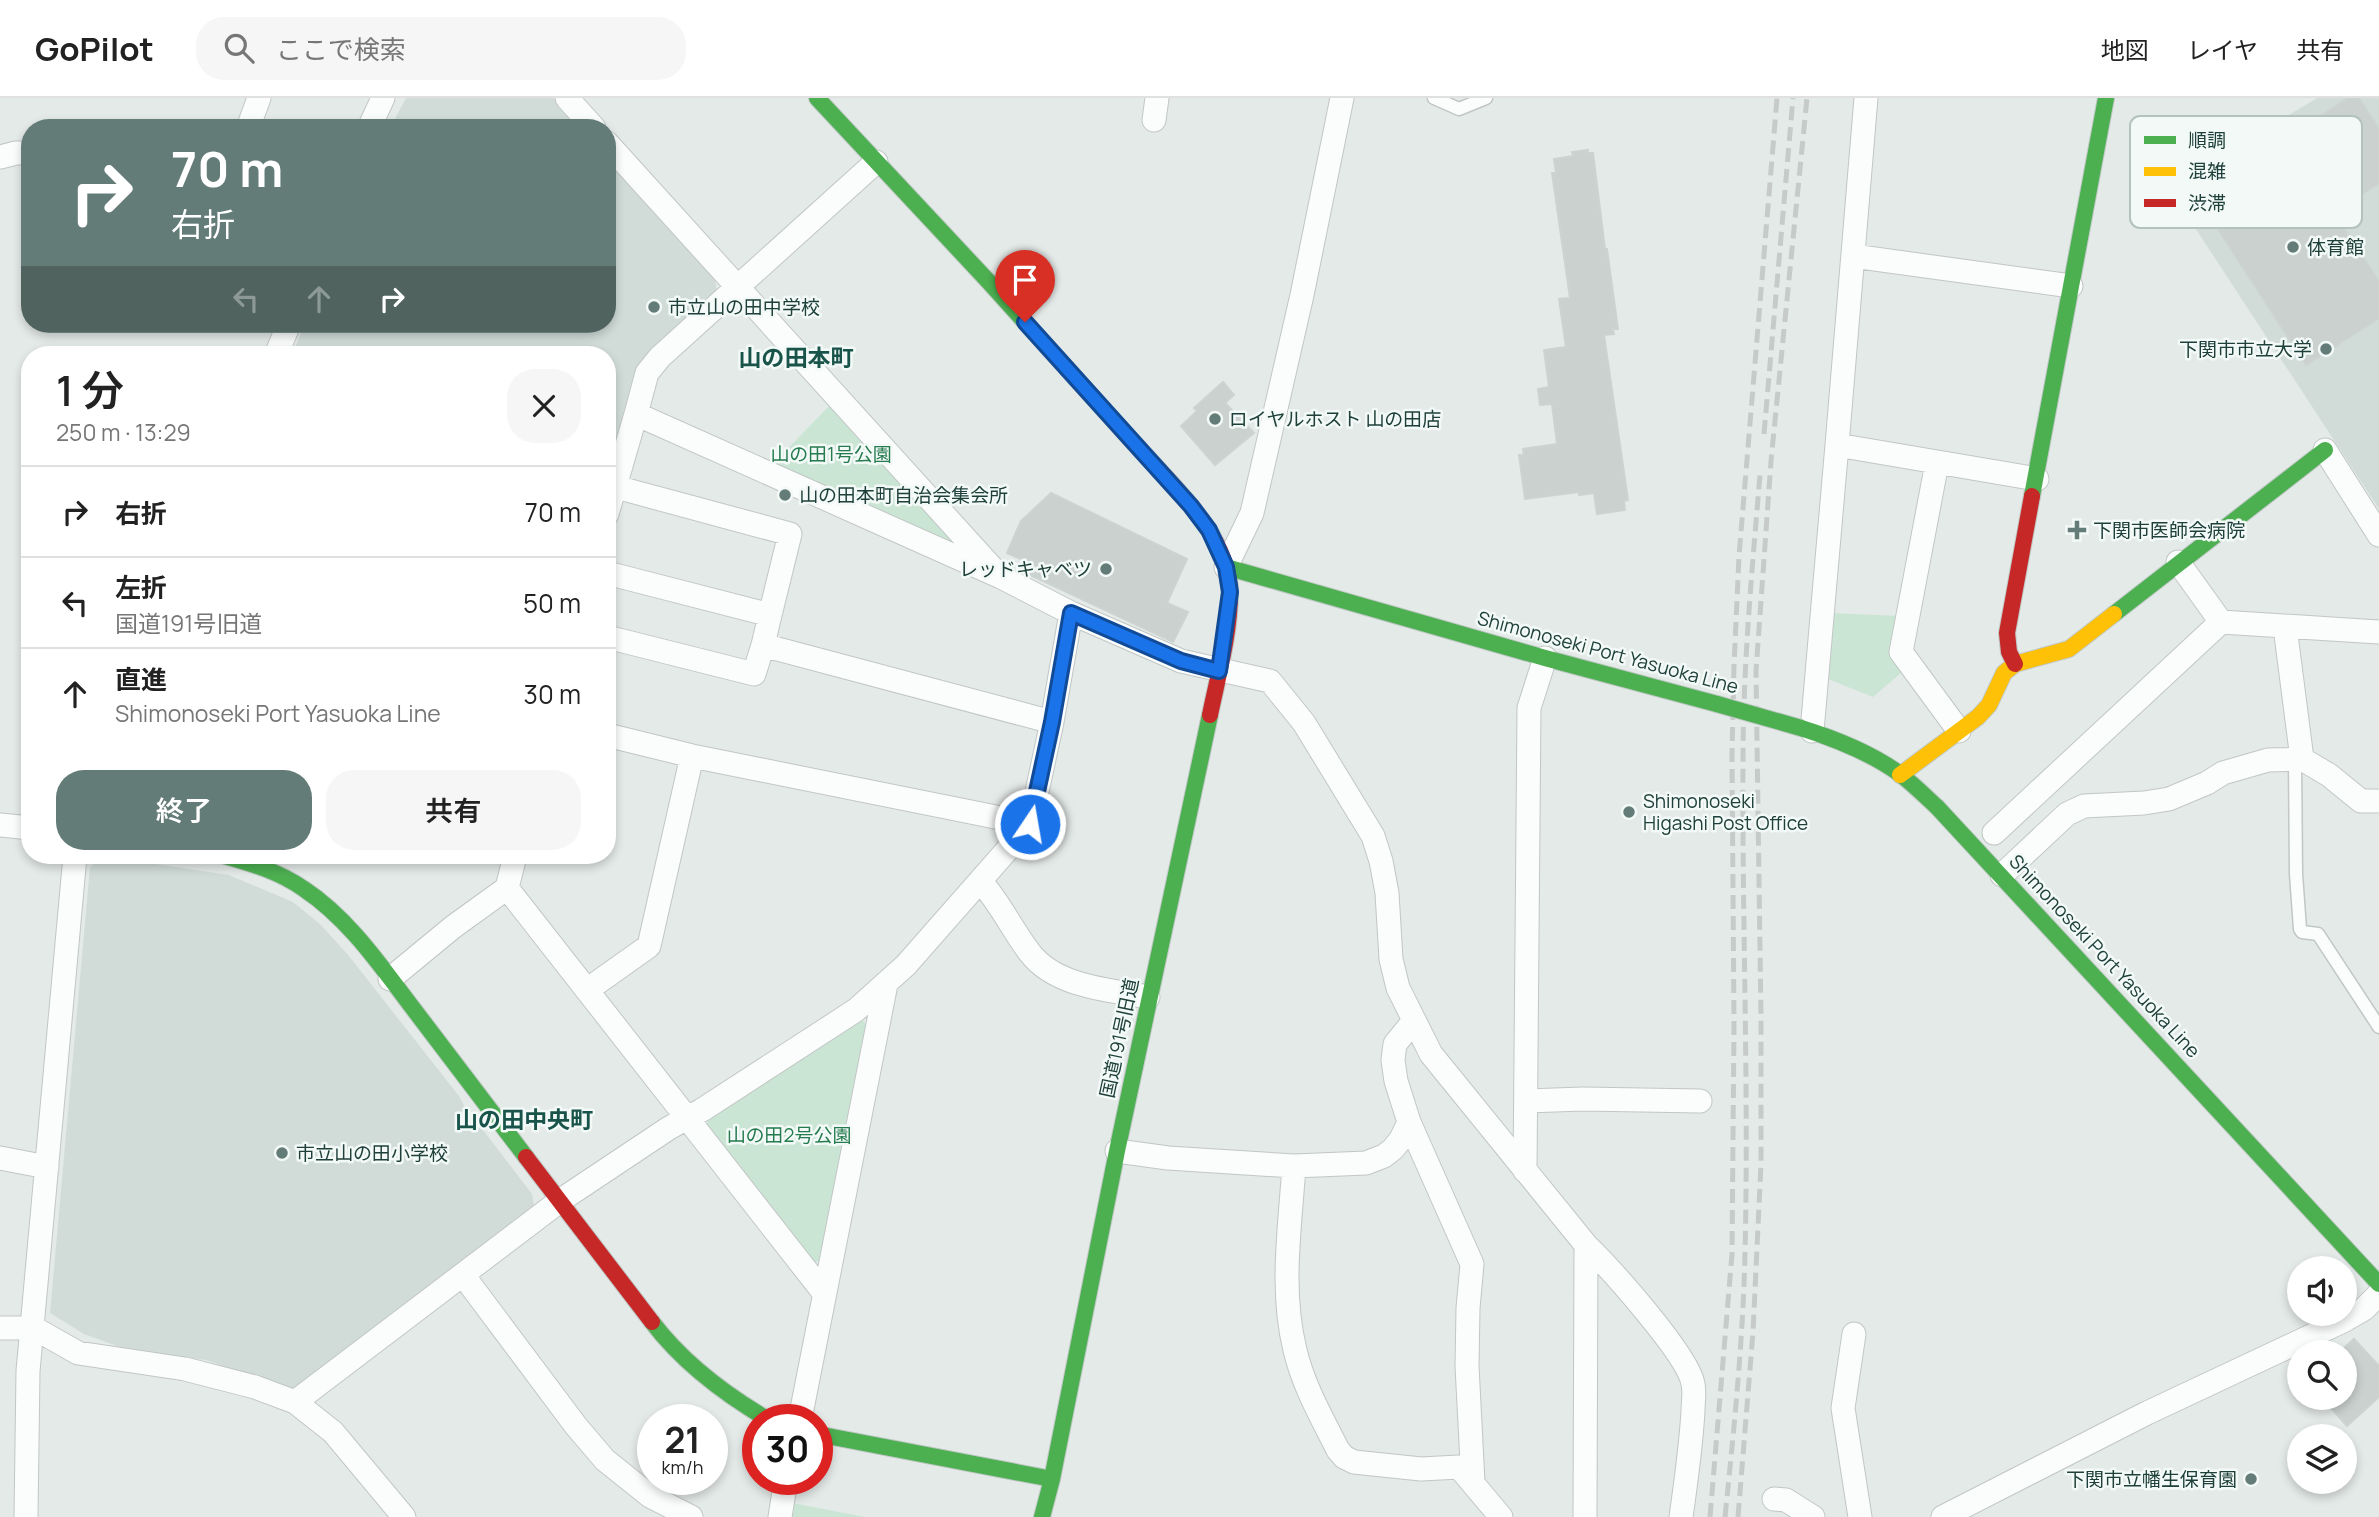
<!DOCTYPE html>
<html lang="ja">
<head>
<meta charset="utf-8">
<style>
	:root { --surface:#fff; --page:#f6f6f6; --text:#222; --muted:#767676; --line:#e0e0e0; --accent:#647c77 }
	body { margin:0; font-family:Manrope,"Noto Sans JP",sans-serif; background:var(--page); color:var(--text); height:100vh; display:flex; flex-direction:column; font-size:26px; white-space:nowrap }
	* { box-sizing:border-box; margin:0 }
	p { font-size:23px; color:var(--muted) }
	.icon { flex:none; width:38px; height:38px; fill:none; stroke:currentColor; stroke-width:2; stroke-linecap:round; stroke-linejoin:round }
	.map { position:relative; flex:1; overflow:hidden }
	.side { position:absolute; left:21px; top:248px; width:595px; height:518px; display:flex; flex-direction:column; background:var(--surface); border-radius:28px; box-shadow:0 4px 10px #0003 }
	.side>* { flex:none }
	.hud { position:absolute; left:21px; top:21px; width:595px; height:214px; border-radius:28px; box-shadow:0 4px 10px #0003; background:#647c77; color:#fff; overflow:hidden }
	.buttons { position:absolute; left:2287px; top:1158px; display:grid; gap:14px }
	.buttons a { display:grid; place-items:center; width:70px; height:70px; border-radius:50%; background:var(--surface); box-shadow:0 4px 10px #0003; font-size:35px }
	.speed { position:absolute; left:637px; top:1306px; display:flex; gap:14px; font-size:35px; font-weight:700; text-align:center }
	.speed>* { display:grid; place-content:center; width:91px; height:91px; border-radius:50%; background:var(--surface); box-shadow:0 4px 10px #0003; line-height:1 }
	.speed small { font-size:18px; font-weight:400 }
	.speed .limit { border:10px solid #d22; background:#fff; color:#111 }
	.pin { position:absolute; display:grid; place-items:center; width:60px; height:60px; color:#fff; margin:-72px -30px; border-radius:50% 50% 50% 0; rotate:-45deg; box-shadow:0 0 7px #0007 }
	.pin .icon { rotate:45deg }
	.me { position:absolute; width:77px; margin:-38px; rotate:12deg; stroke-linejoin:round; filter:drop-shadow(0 0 5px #0008) }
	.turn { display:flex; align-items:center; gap:24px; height:147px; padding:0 35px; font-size:32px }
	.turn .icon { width:91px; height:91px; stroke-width:2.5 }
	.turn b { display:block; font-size:49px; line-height:60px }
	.lanes { display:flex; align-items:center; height:66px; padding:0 35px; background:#0003; justify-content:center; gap:35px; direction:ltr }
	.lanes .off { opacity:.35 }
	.round { display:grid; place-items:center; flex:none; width:74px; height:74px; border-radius:28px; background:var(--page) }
	.overview { display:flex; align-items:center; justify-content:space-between; height:119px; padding:0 35px }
	h1 { font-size:42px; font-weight:600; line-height:52px }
	.cta { display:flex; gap:14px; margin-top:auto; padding:14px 35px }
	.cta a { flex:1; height:80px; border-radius:28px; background:var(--accent); color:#fff; font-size:28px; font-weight:600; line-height:80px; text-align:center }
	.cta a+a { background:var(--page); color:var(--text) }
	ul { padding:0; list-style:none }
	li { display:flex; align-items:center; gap:21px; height:91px; padding:0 35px; border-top:2px solid var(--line) }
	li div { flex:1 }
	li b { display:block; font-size:26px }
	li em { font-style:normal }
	header { display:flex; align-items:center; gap:42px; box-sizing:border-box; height:98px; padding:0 35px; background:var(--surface); border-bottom:2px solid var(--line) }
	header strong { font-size:33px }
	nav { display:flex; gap:38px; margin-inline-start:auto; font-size:24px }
	.search { width:490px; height:63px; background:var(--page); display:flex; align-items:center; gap:18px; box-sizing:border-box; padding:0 24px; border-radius:28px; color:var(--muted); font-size:26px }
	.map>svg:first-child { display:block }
	.built { fill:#d1dcd8 }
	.green { fill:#cbe5d5 }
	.building { fill:#cad1cf; stroke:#ccd3d1; stroke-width:2 }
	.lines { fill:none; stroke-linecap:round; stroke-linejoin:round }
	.lane-casing { stroke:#c1c7c5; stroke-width:15 }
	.street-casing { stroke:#c1c7c5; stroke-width:25 }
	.fast-casing { stroke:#bfc8c5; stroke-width:18 }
	.slow-casing { stroke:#bfc8c5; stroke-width:18 }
	.jam-casing { stroke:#bfc8c5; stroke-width:18 }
	.lane { stroke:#fbfcfc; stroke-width:12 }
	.street { stroke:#fbfcfc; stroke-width:23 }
	.fast { stroke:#4caf50; stroke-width:16 }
	.slow { stroke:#ffc107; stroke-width:16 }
	.jam { stroke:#c62828; stroke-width:16 }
	.rail { stroke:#c6cbca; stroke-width:5; stroke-dasharray:14 7; stroke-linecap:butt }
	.fast-bridge-casing { stroke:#bfc8c5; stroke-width:18; stroke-linecap:butt }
	.fast-bridge { stroke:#4caf50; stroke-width:16 }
	.route-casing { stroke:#114b97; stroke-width:18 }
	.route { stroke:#1a73e8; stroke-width:12 }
	.poi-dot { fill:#647c77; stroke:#f2f9f6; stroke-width:2.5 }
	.labels { text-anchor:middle; stroke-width:5; stroke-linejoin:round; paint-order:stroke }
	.poi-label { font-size:19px; fill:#1f403a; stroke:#f2f9f6; text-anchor:start }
	.park-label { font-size:19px; fill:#257b4f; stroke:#f2f9f6 }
	.street-label { font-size:19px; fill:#1f403a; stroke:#f2f9f6 }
	.quarter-label { font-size:23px; font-weight:bold; fill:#19544b; stroke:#f2f9f6 }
	.key { fill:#f2f9f6; stroke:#b3c2be; stroke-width:2 }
	.key-label { font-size:19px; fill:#1f403a }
</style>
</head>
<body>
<header>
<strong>GoPilot</strong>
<div class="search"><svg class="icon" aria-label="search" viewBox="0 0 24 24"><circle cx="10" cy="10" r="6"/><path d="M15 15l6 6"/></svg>ここで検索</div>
<nav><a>地図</a><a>レイヤ</a><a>共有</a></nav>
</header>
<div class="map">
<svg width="2379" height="1419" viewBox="0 0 2379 1419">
	<rect width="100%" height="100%" fill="#e4eae8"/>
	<path class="built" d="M406 0H553L580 30H390Z
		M2317 0H2379V411L2169 90Z
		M607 60 714 177 717 193 636 275 607 376V257H292L305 226H607Z
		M102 758 229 777 293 804 321 827 349 858 459 998 463 1006 532 1096 534 1107 398 1218 297 1290H285L206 1262 131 1253 84 1236 50 1215 90 769Z"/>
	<path class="green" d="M831 306 959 447 955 450 771 368Z
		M1830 515 1901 518 1902 574 1873 599 1828 581Z
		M860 921 869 928 823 1161 812 1166 706 1029 710 1018Z
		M792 1405 865 1419H789Z"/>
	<path class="building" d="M2348 0H2359L2379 31V85L2334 115 2379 184V220L2306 267 2190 88 2279 31 2285 41Z
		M1588 52V55H1593L1605 151H1607L1618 231H1613L1614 236 1604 237 1628 402 1624 403 1625 412 1597 416 1594 395 1579 397V394L1525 401 1519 357H1524L1523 351 1557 346 1552 306 1540 307 1538 291 1549 289 1544 252 1566 249 1559 201 1570 200 1552 75H1556L1554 61 1573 58 1572 54Z
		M1223 284 1234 297 1225 305 1254 335 1215 367 1181 328 1197 313 1194 310Z
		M1051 395 1187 461 1167 505 1188 514 1173 544 1028 476 1032 466 1007 455 1021 423Z
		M2354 1241 2379 1268V1299L2347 1328 2322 1300H2345V1249Z"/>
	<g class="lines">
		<g class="lane-casing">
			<path id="lane" d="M1434 0 1459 11 1486 0
				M2295 661 2296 776 2300 831 2302 834 2318 836 2379 929"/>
		</g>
		<g class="street-casing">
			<path id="street" d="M567 0 594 30
				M1866 0 1837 347 2037 381
				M1154 22 1157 0
				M248 30 259 0
				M369 30 383 0
				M607 45 994 472
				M0 59 16 55H30
				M1853 158 2071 188
				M276 257 289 226
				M636 316 647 275 660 259 876 64
				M2325 352 2379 437
				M1937 365 1901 554 1959 633
				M607 416 636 316 1001 479 1071 515 1181 563 1270 583 1304 625 1373 738 1381 763 1387 795 1391 861 1398 890 1431 956 1586 1147C1609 1169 1689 1258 1693 1286 1695 1294 1693 1304 1693 1313 1691 1348 1686 1384 1681 1419
				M2178 464 2221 524
				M1226 469 1252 415 1302 197 1342 0
				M607 475 770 517 790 436 616 389
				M770 517 763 547 1052 624
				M2285 529 2302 661
				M607 539 754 576 763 547
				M1812 633 1837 347
				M607 637 692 658 1030 726
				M0 727 30 730
				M1994 735 2221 524 2379 534
				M515 758 507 790 824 1195
				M2002 777 2067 716 2084 708 2144 705 2169 701 2207 685 2223 675 2268 662 2302 661 2329 677 2361 703H2379
				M981 784C1001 806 1012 832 1030 855 1056 889 1110 892 1148 899
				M390 881 453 829 507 790
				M587 892 649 848 692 658
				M1413 924 1395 946 1393 962 1396 983 1409 1024 1472 1166 1468 1210 1467 1268 1473 1384
				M1526 1003 1583 1001 1700 1003
				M1117 1053 1168 1060 1294 1068 1366 1065 1384 1058 1393 1051 1401 1041 1409 1024
				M0 1060 47 1069
				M1294 1068C1290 1129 1280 1192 1295 1252 1303 1287 1322 1320 1338 1352L1344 1359 1354 1364 1421 1371 1459 1369 1501 1419
				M1525 1073 1529 610 1545 560
				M463 1177 576 1328 605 1362 650 1398 691 1419
				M0 1230H34L78 1255 185 1271 255 1289 295 1304 333 1334 404 1419
				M1854 1236 1843 1310 1860 1419
				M295 1304 561 1102 669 1030 702 1012 856 912 906 867 1030 726 1052 624 1071 515
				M800 1321 886 886
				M1774 1401 1786 1402 1813 1419
				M26 1419 28 1273 75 758
				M780 1419 786 1381
				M1585 1419 1586 1147
				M1943 1419 2147 1315 2343 1223 2364 1211 2379 1196"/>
		</g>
		<g class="fast-casing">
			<path id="fast" d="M817 0 988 183 1134 345
				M2032 398 2106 0
				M1226 469 1545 560 1717 606
				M2114 516 2325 352
				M1801 630C1836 641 1871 655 1900 676 1913 686 1925 698 1937 709L2379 1186
				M225 758C253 766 280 774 304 791 349 821 380 867 412 909 450 959 488 1009 526 1059
				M652 1224C683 1265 723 1295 767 1321
				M817 1336 1052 1381
				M1042 1419 1052 1381 1117 1053 1210 617"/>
		</g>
		<g class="slow-casing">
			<path id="slow" d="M1900 677 1978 619 1989 607 2004 575 2015 566 2069 551 2114 516"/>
		</g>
		<g class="jam-casing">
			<path id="jam" d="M1134 345C1170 385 1230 437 1230 495 1230 535 1218 578 1210 617
				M2015 566 2009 554 2007 535 2032 398
				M526 1059 652 1224"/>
		</g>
		<use href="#lane" class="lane"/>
		<use href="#street" class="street"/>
		<use href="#fast" class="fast"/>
		<use href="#slow" class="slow"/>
		<use href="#jam" class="jam"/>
		<path class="rail" d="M1764 336 1793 0
			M1710 1419 1732 1156 1734 927 1732 656 1734 568 1739 458 1777 0
			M1725 1419C1734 1331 1743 1243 1745 1155 1749 991 1742 827 1743 663 1743 568 1752 472 1760 377
			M1738 1419 1753 1234 1761 1066V920L1756 573 1771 363 1807 0"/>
		<g class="fast-bridge-casing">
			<path id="fast-bridge" d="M1717 606 1801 630"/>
		</g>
		<use href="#fast-bridge" class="fast-bridge"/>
	</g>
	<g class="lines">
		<g class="route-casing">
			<path id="route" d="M1025 224 1191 408 1209 432 1226 469 1230 494 1219 573 1181 563 1071 515 1052 624 1030 726"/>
		</g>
		<use href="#route" class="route"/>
	</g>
	<g class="poi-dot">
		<circle cx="2293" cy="149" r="7"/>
		<circle cx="654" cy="209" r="7"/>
		<circle cx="2326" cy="251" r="7"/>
		<circle cx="1215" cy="321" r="7"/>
		<circle cx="785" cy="397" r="7"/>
		<path d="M2073.5 421.5h7v7h7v7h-7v7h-7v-7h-7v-7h7z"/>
		<circle cx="1106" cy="471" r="7"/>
		<circle cx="1629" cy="714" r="7"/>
		<circle cx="282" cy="1055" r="7"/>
		<circle cx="2251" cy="1381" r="7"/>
	</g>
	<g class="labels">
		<g class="poi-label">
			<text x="2307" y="156">体育館</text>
			<text x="668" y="216">市立山の田中学校</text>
			<text x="2312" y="258" text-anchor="end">下関市市立大学</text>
			<text x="1229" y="328">ロイヤルホスト 山の田店</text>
			<text x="799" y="404">山の田本町自治会集会所</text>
			<text x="2093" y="439">下関市医師会病院</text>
			<text x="1092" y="478" text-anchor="end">レッドキャベツ</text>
			<text x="1643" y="710">Shimonoseki<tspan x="1643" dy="22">Higashi Post Office</tspan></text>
			<text x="296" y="1062">市立山の田小学校</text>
			<text x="2237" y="1388" text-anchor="end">下関市立幡生保育園</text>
		</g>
		<g class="park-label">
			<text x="831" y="363">山の田1号公園</text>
			<text x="789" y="1044">山の田2号公園</text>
		</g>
		<g class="street-label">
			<text transform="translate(1608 554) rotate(15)" y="7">Shimonoseki Port Yasuoka Line</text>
			<text transform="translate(2105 858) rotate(47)" y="7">Shimonoseki Port Yasuoka Line</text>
			<text transform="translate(1119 940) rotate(-78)" y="7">国道191号旧道</text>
		</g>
		<g class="quarter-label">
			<text x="796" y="268">山の田本町</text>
			<text x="524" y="1030">山の田中央町</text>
		</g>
	</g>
	<rect x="2130" y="18" width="232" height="112" rx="10" class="key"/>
	<rect x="2144" y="38" width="32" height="8" fill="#4caf50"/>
	<rect x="2144" y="69" width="32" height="9" fill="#ffc107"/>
	<rect x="2144" y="101" width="32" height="8" fill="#c62828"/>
	<g class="key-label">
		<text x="2188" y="49">順調</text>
		<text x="2188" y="80">混雑</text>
		<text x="2188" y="112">渋滞</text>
	</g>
</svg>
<div class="buttons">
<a><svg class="icon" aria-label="sound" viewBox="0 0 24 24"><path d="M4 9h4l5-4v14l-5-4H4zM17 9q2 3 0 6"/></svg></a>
<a><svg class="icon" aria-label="search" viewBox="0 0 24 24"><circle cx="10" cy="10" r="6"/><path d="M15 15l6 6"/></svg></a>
<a><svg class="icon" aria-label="layers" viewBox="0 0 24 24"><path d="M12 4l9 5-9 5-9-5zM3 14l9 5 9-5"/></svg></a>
</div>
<div class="speed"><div>21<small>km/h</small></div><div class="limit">30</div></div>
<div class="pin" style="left:1025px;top:224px;background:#d93025"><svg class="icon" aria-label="arrive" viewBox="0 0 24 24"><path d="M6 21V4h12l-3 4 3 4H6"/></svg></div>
<svg class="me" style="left:1030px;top:726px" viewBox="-20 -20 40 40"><circle r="17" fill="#1a73e8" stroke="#fff" stroke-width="3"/><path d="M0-11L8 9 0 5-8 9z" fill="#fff"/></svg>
<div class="hud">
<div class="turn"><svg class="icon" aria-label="right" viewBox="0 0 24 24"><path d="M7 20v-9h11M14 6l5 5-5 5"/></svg><div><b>70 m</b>右折</div></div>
<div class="lanes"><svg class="icon off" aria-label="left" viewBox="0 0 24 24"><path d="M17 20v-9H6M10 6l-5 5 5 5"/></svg><svg class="icon off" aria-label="ahead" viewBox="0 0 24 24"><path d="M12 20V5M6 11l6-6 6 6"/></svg><svg class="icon" aria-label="right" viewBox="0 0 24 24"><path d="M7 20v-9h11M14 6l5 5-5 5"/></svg></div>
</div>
<section class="side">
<div class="overview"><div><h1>1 分</h1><p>250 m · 13:29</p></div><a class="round"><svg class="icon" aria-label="close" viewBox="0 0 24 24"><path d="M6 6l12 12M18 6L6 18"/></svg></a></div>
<ul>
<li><svg class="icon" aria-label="right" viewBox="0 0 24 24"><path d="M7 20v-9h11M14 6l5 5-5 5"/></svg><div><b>右折</b></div><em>70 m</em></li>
<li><svg class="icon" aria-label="left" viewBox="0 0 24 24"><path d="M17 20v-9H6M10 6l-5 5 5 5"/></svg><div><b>左折</b><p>国道191号旧道</p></div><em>50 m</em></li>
<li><svg class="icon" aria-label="ahead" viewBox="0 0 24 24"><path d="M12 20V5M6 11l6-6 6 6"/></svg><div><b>直進</b><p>Shimonoseki Port Yasuoka Line</p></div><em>30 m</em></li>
</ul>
<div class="cta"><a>終了</a><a>共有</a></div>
</section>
</div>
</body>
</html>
